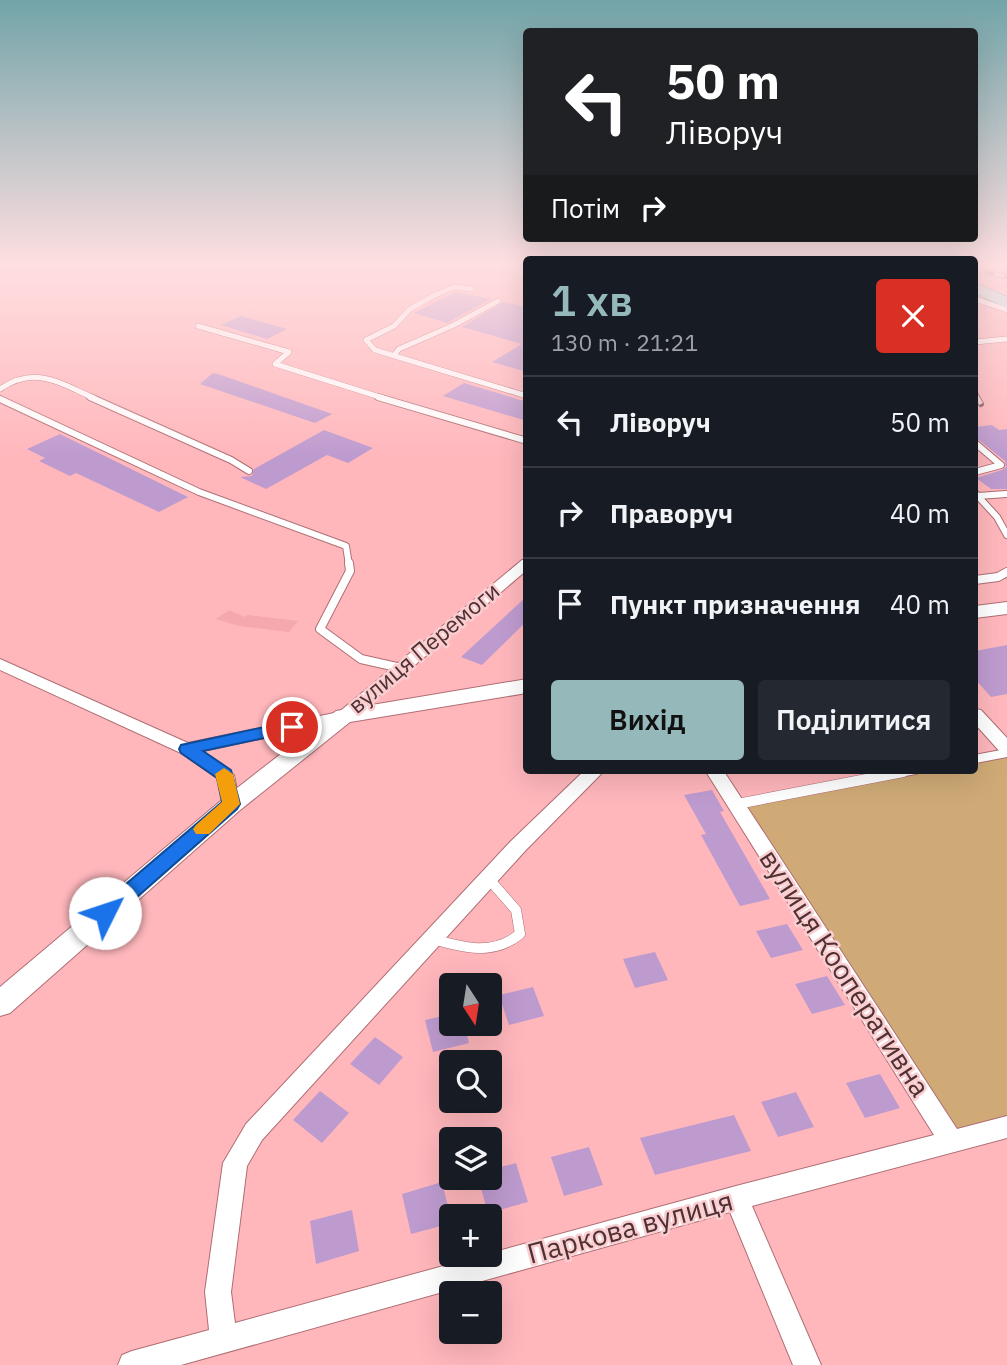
<!DOCTYPE html>
<html lang="uk">
<head>
<meta charset="utf-8">
<style>
	:root { --surface:#171b24; --page:#242831; --text:#f1f3f6; --muted:#9ea1a6; --line:#363941; --accent:#95b8ba }
	body { margin:0; font-family:"IBM Plex Sans",sans-serif; background:var(--page); color:var(--text); height:100vh; display:flex; flex-direction:column; font-size:26px; white-space:nowrap }
	* { box-sizing:border-box; margin:0 }
	p { font-size:23px; color:var(--muted) }
	.icon { flex:none; width:38px; height:38px; fill:none; stroke:currentColor; stroke-width:2; stroke-linecap:round; stroke-linejoin:round }
	.map { position:relative; flex:1; overflow:hidden }
	.side { position:absolute; left:523px; top:256px; width:455px; height:518px; display:flex; flex-direction:column; background:var(--surface); border-radius:7px; box-shadow:0 7px 28px #0002 }
	.side>* { flex:none }
	.hud { position:absolute; left:523px; top:28px; width:455px; height:214px; border-radius:7px; box-shadow:0 7px 28px #0002; background:#202124; color:#fff; overflow:hidden }
	.needle { width:46px; rotate:168deg }
	.buttons { position:absolute; left:439px; top:973px; display:grid; gap:14px }
	.buttons a { display:grid; place-items:center; width:63px; height:63px; border-radius:7px; background:var(--surface); box-shadow:0 7px 28px #0002; font-size:35px }
	.pin { position:absolute; display:grid; place-items:center; width:60px; height:60px; color:#fff; margin:-30px; border:4px solid #fff; border-radius:50%; box-shadow:0 2px 7px #0007 }
	.me { position:absolute; width:77px; margin:-38px; rotate:49deg; stroke-linejoin:round; filter:drop-shadow(0 0 5px #0008) }
	.turn { display:flex; align-items:center; gap:24px; height:147px; padding:0 28px; font-size:32px }
	.turn .icon { width:91px; height:91px; stroke-width:2.5 }
	.turn b { display:block; font-size:49px; line-height:60px }
	.then { display:flex; align-items:center; height:66px; padding:0 28px; background:#0003; gap:14px; font-size:26px }
	.round { display:grid; place-items:center; flex:none; width:74px; height:74px; border-radius:7px; background:var(--page) }
	.summary { display:flex; align-items:center; justify-content:space-between; height:119px; padding:0 28px }
	h1 { font-size:42px; font-weight:600; line-height:52px; color:var(--accent) }
	.button { display:flex; gap:14px; margin-top:auto; padding:14px 28px }
	.button a { flex:1; height:80px; border-radius:7px; background:var(--accent); color:#111; font-size:28px; font-weight:600; line-height:80px; text-align:center }
	.button a+a { background:var(--page); color:var(--text) }
	ul { padding:0; list-style:none }
	li { display:flex; align-items:center; gap:21px; height:91px; padding:0 28px; border-top:2px solid var(--line) }
	li div { flex:1 }
	li b { display:block; font-size:26px }
	li em { font-style:normal }
	.map>svg:first-child { display:block }
	.built { fill:#f5a8ad }
	.green { fill:#cfaa76 }
	.building { fill:#be9bcf }
	.lines { fill:none; stroke-linecap:round; stroke-linejoin:round }
	.service-far3-casing { stroke:#af6e73; stroke-width:6 }
	.service-far2-casing { stroke:#af6e73; stroke-width:8 }
	.service-far1-casing { stroke:#af6e73; stroke-width:10 }
	.service-casing { stroke:#af6e73; stroke-width:11 }
	.minor-casing { stroke:#af6e73; stroke-width:2 }
	.tertiary-casing { stroke:#af6e73; stroke-width:2 }
	.primary-casing { stroke:#5ca2a3; stroke-width:2 }
	.service-far3 { stroke:#fff; stroke-width:5 }
	.service-far2 { stroke:#fff; stroke-width:6 }
	.service-far1 { stroke:#fff; stroke-width:8 }
	.service { stroke:#fff; stroke-width:10 }
	.minor { fill:#fff; fill-rule:evenodd }
	.tertiary { fill:#fff; fill-rule:evenodd }
	.primary { fill:#a1ecec; fill-rule:evenodd }
	.rail-far1-casing { stroke:#80575a; stroke-width:5 }
	.rail-casing { stroke:#80575a; stroke-width:6 }
	.rail-far1 { stroke:#facdd0; stroke-width:3.5; stroke-dasharray:10; stroke-linecap:butt }
	.rail { stroke:#facdd0; stroke-width:4.5; stroke-dasharray:12; stroke-linecap:butt }
	.route { fill:#1a73e8; stroke:#114b97; stroke-width:2 }
	.slow { fill:#f59e0b }
	.labels { text-anchor:middle; stroke-width:5; stroke-linejoin:round; paint-order:stroke }
	.street-label { font-size:23px; fill:#4e3133; stroke:#facdd0 }
	.near-street-label { font-size:28px; fill:#4e3133; stroke:#facdd0 }
</style>
</head>
<body>
<div class="map">
<svg width="1007" height="1365" viewBox="0 0 1007 1365">
	<rect width="100%" height="100%" fill="#ffb7bc"/>
	<path class="built" d="M229 610 245 617 248 615 298 621 289 632 239 626 216 619Z"/>
	<path class="green" d="M1007 753V1127L953 1143 737 804 915 770H975V759Z"/>
	<path class="building" d="M455 292 491 299 447 323 414 313Z
		M503 302 527 307V372L492 362 522 344 462 327Z
		M241 316 287 329 267 339 221 325Z
		M213 373 221 375 332 414 315 423 200 384Z
		M464 383 527 402V421L443 396Z
		M992 425 999 430 1007 429V489H991L976 478 1002 470 1006 467 1005 461 975 437V427Z
		M324 430 373 448 348 463 327 455 266 489 240 477 252 476 254 469Z
		M60 434 188 497 159 512 76 473 70 476 39 461 45 458 27 449Z
		M527 596V621L482 665 461 657Z
		M1007 645V694L991 697 975 679V651Z
		M712 790 724 811 720 812 770 899 740 906 701 835 706 834 684 795Z
		M787 924 803 950 771 958 756 931Z
		M655 952 668 980 635 988 623 959Z
		M827 976 845 1005 812 1014 795 984Z
		M533 987 544 1016 509 1025 499 995Z
		M452 1014V1024H464L469 1043 433 1052 425 1020Z
		M375 1037 403 1057 379 1085 350 1064Z
		M880 1074 900 1108 865 1118 846 1083Z
		M320 1091 349 1113 322 1143 293 1120Z
		M796 1092 814 1127 778 1137 761 1102Z
		M734 1115 751 1151 655 1175 640 1138Z
		M589 1147 603 1185 564 1196 551 1157Z
		M516 1163 528 1202 488 1213 478 1178H490V1170Z
		M442 1182 452 1223 411 1234 402 1194Z
		M352 1210 359 1251 316 1264 310 1221Z"/>
	<g class="lines">
		<g class="service-far3-casing">
			<path id="service-far3" d="M471 289 454 287 433 296 410 309 394 326 366 340 375 350 527 396
				M975 299 1007 310
				M198 326 289 352 275 364 383 398
				M975 342 1007 339
				M394 355 399 349 454 325 498 301
				M0 389C36 365 59 383 94 398"/>
		</g>
		<g class="service-far2-casing">
			<path id="service-far2" d="M90 397 231 460 249 471
				M378 397 527 441
				M0 399 199 492 346 546 349 565
				M975 443 1001 465 975 472
				M975 493 997 517 1007 535
				M978 496 1006 494"/>
		</g>
		<g class="service-far1-casing">
			<path id="service-far1" d="M349 563 350 571 320 629 361 659 401 668
				M975 580 998 577 1007 572
				M975 759 1007 753
				M894 774 915 770"/>
		</g>
		<g class="service-casing">
			<path id="service" d="M737 804 903 772
				M433 939C464 948 493 956 520 934L516 910 488 878"/>
		</g>
		<g class="minor-casing">
			<path id="minor" d="M527 559V570L350 720 203 751 234 775 240 805 237 810H225L217 778 181 753 0 670V659L188 743 339 712 522 560Z
				M975 709 981 710 1007 738V755L1001 753 975 724Z
				M585 770H605L525 851 262 1140 247 1166 231 1292 235 1323 736 1186 934 1135 705 770H723L957 1129 1007 1116V1138L752 1206 821 1365H793L730 1212 181 1365H118L122 1355 132 1351 209 1330 205 1292 223 1163 246 1124 511 841Z"/>
		</g>
		<g class="tertiary-casing">
			<path id="tertiary" d="M1007 602V614L975 618V606Z
				M527 679V693L350 722 239 811 10 1013 0 1016V987L223 799 336 711Z"/>
		</g>
		<g class="primary-casing">
			<path id="primary" d="M975 283 1007 297V308L975 293Z"/>
		</g>
		<use href="#service-far3" class="service-far3"/>
		<use href="#service-far2" class="service-far2"/>
		<use href="#service-far1" class="service-far1"/>
		<use href="#service" class="service"/>
		<use href="#minor" class="minor"/>
		<use href="#tertiary" class="tertiary"/>
		<use href="#primary" class="primary"/>
		<g class="rail-far1-casing">
			<path id="rail-far1" d="M975 269 1007 277
				M975 392 978 398"/>
		</g>
		<g class="rail-casing">
			<path id="rail" d="M977 397 981 404"/>
		</g>
		<use href="#rail-far1" class="rail-far1"/>
		<use href="#rail" class="rail"/>
	</g>
	<linearGradient id="sky" x2="0" y2="1"><stop stop-color="#72a4a8"/><stop offset="0.58" stop-color="#ffdfe1"/><stop offset="1" stop-color="#ffdfe1" stop-opacity="0"/></linearGradient>
	<rect width="1007" height="456" fill="url(#sky)"/>
	<path class="route" d="M292 721 297 723 300 727 297 731 203 751 231 770 240 804 237 809 112 919 105 921 98 919 95 913 98 908 222 802 217 778 181 753 179 749 181 745Z"/>
	<path class="slow" d="M224 768 233 774 240 804 209 834H196L193 829 196 825 222 802 215 774Z"/>
	<g class="labels">
		<g class="street-label">
			<text transform="translate(424 648) rotate(-40)" y="8">вулиця Перемоги</text>
		</g>
		<g class="near-street-label">
			<text transform="translate(845 973) rotate(57)" y="10">вулиця Кооперативна</text>
			<text transform="translate(630 1227) rotate(-15)" y="10">Паркова вулиця</text>
		</g>
	</g>
</svg>
<div class="buttons">
<a><svg class="needle" viewBox="-14 -14 28 28"><path d="M0-13l5 13h-10z" fill="#e53935"/><path d="M0 13l5-13h-10z" fill="#9ea1a6"/></svg></a>
<a><svg class="icon" aria-label="search" viewBox="0 0 24 24"><circle cx="10" cy="10" r="6"/><path d="M15 15l6 6"/></svg></a>
<a><svg class="icon" aria-label="layers" viewBox="0 0 24 24"><path d="M12 4l9 5-9 5-9-5zM3 14l9 5 9-5"/></svg></a>
<a>+</a>
<a>−</a>
</div>
<div class="pin" style="left:292px;top:727px;background:#d93025"><svg class="icon" aria-label="arrive" viewBox="0 0 24 24"><path d="M6 21V4h12l-3 4 3 4H6"/></svg></div>
<svg class="me" style="left:105px;top:913px" viewBox="-20 -20 40 40"><circle r="19" fill="#fff"/><path d="M0-13L10 11 0 6-10 11z" fill="#1a73e8"/></svg>
<div class="hud">
<div class="turn"><svg class="icon" aria-label="left" viewBox="0 0 24 24"><path d="M17 20v-9H6M10 6l-5 5 5 5"/></svg><div><b>50 m</b>Ліворуч</div></div>
<div class="then">Потім<svg class="icon" aria-label="right" viewBox="0 0 24 24"><path d="M7 20v-9h11M14 6l5 5-5 5"/></svg></div>
</div>
<section class="side">
<div class="summary"><div><h1>1 хв</h1><p>130 m · 21:21</p></div><a class="round" style="background:#d93025;color:#fff"><svg class="icon" aria-label="close" viewBox="0 0 24 24"><path d="M6 6l12 12M18 6L6 18"/></svg></a></div>
<ul>
<li><svg class="icon" aria-label="left" viewBox="0 0 24 24"><path d="M17 20v-9H6M10 6l-5 5 5 5"/></svg><div><b>Ліворуч</b></div><em>50 m</em></li>
<li><svg class="icon" aria-label="right" viewBox="0 0 24 24"><path d="M7 20v-9h11M14 6l5 5-5 5"/></svg><div><b>Праворуч</b></div><em>40 m</em></li>
<li><svg class="icon" aria-label="arrive" viewBox="0 0 24 24"><path d="M6 21V4h12l-3 4 3 4H6"/></svg><div><b>Пункт призначення</b></div><em>40 m</em></li>
</ul>
<div class="button"><a>Вихід</a><a>Поділитися</a></div>
</section>
</div>
</body>
</html>
